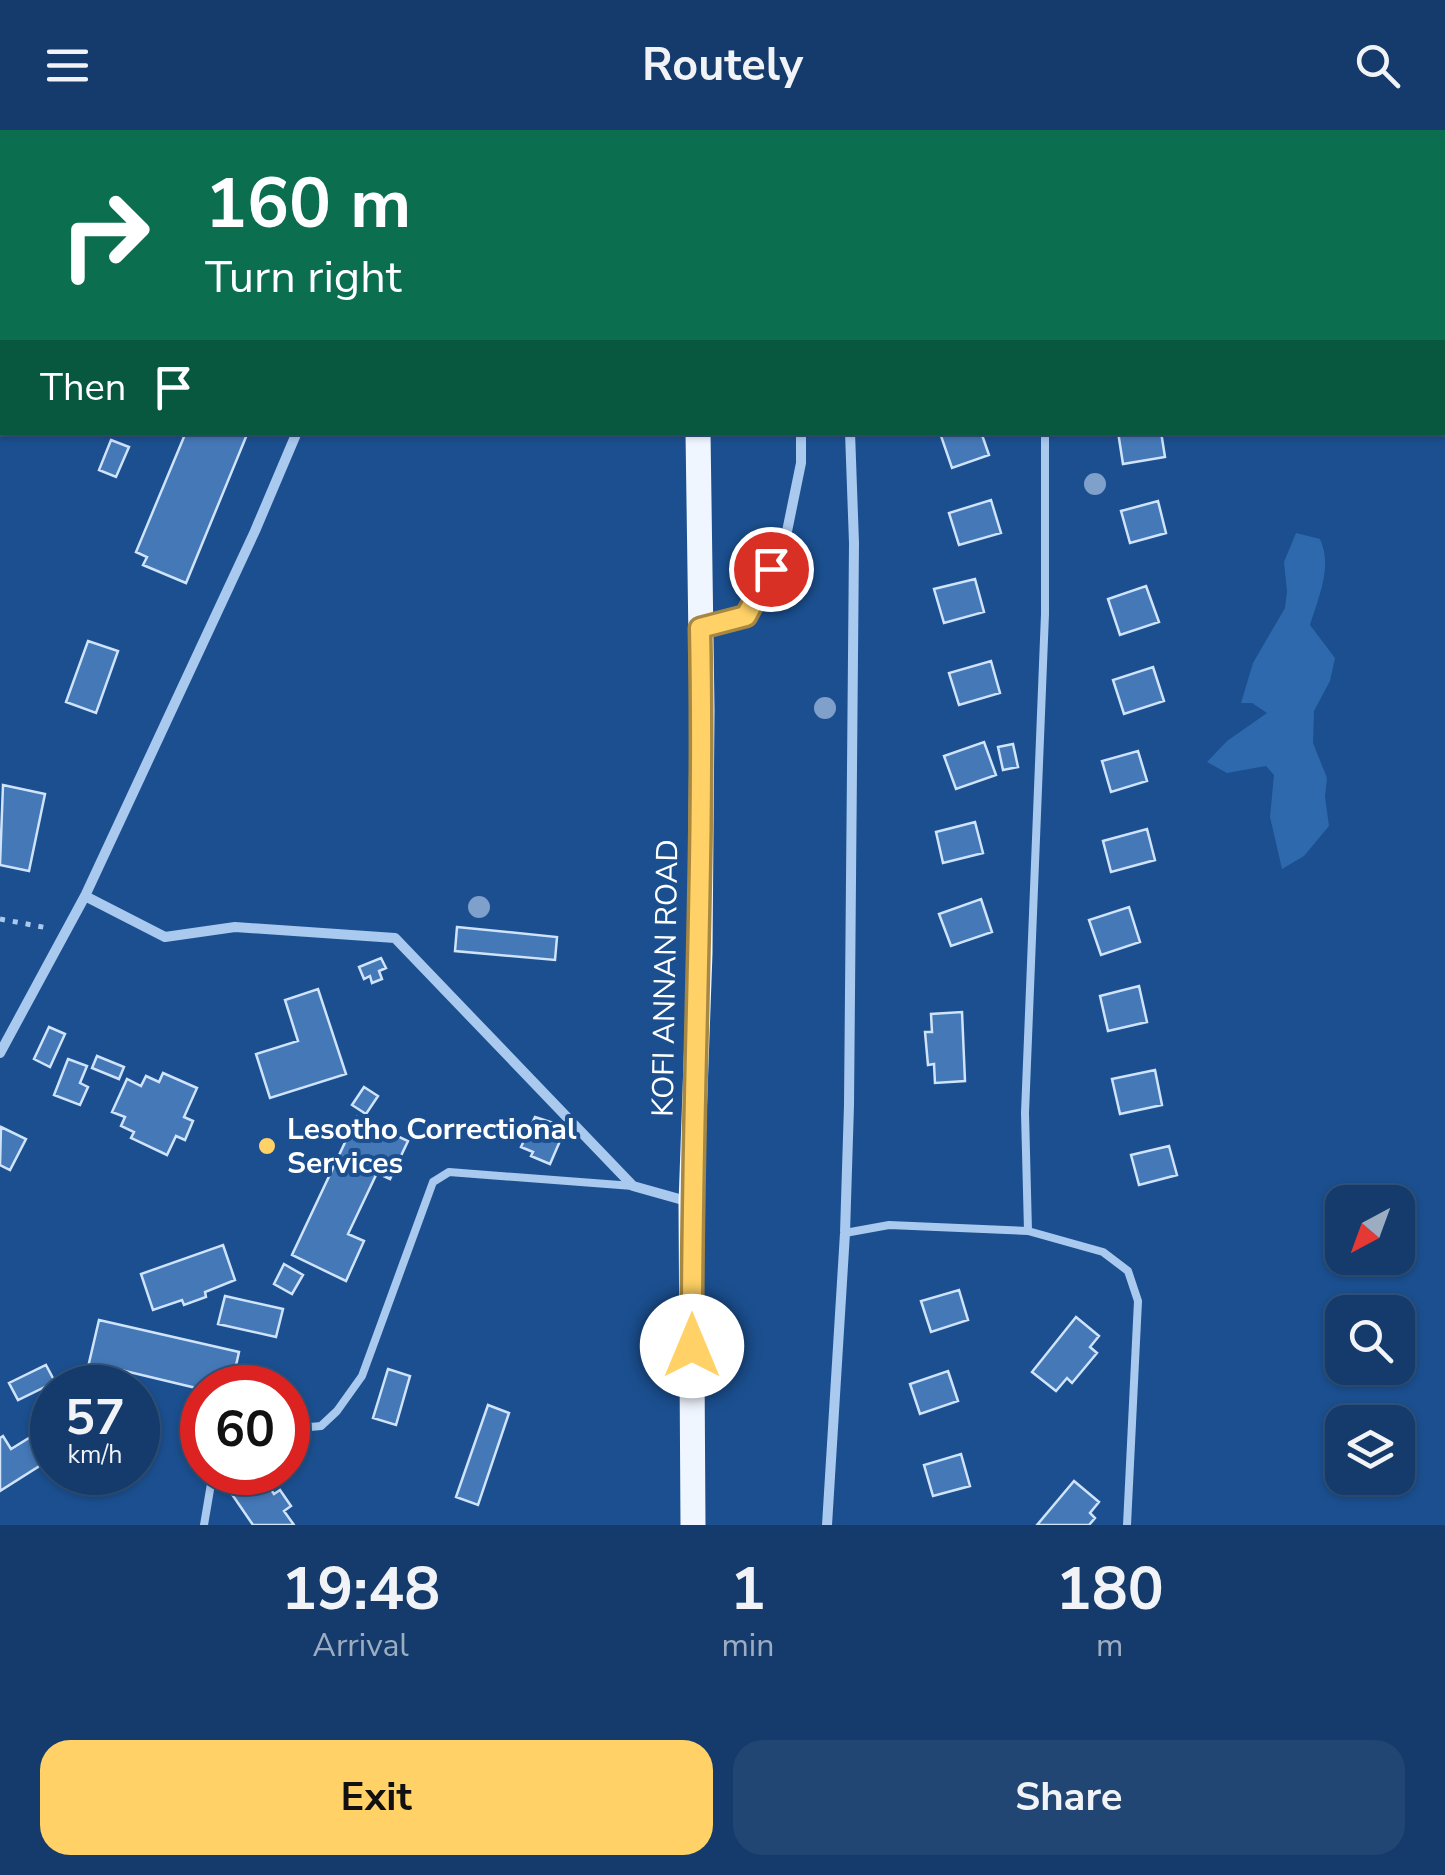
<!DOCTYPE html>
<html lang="en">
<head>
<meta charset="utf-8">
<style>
	:root { --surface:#143b6b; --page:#214673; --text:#f1f3f6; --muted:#9dadc1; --line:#33557e; --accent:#ffd166 }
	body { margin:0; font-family:"Nunito Sans",sans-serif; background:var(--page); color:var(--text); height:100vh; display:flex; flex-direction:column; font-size:38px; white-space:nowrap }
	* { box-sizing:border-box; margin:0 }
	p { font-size:32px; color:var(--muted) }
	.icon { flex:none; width:55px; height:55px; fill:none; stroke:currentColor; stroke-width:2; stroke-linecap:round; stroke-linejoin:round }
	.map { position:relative; height:1395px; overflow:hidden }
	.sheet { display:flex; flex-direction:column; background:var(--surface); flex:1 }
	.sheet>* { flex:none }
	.hud { position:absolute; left:0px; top:0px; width:1445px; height:305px; box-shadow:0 2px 8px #0004,0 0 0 2px var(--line); background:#0b6e4f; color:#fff; overflow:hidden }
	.needle { width:65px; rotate:221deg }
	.tools { position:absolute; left:1325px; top:1055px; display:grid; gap:20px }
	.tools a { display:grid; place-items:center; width:90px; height:90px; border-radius:20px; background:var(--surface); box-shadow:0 2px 8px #0004,0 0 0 2px var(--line); font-size:50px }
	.speed { position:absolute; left:30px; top:1235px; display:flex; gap:20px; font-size:50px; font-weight:700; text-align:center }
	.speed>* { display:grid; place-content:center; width:130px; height:130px; border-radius:50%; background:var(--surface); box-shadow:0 2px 8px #0004,0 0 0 2px var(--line); line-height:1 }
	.speed small { font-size:25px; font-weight:400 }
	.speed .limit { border:15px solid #d22; background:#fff; color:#111 }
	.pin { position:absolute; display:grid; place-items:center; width:85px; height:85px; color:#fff; margin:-42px; border:5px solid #fff; border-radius:50%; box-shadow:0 2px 10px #0007 }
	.me { position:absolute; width:110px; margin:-55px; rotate:0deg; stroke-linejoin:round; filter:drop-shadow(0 0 8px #0008) }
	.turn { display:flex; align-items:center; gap:35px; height:210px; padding:0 40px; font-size:45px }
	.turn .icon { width:130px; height:130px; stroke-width:2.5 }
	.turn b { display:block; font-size:70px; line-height:85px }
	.then { display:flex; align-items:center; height:95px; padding:0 40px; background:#0003; gap:20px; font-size:38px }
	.eta { display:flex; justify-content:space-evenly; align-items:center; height:170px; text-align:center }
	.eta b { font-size:60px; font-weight:700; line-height:70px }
	.primary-button { display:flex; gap:20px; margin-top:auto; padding:20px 40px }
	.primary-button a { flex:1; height:115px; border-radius:30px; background:var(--accent); color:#111; font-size:40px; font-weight:700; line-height:115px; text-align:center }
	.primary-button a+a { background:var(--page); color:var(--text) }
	header { display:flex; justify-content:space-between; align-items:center; height:130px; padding:0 40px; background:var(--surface); font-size:45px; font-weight:700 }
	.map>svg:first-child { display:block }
	.green { fill:#2e69ad }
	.building { fill:#4478b7; stroke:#cfe3fa; stroke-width:2.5 }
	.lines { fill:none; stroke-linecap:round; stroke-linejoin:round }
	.path { stroke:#a9c9ee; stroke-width:5; stroke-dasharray:5 8; stroke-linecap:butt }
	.service { stroke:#a9c9ee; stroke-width:8 }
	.minor { stroke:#a9c9ee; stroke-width:10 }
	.primary { stroke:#f0f6ff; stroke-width:25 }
	.tree { fill:#7ea0ca }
	.route-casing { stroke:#a68842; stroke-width:25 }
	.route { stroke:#ffd166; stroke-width:18 }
	.poi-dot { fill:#ffd166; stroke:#1b4f8f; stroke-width:4 }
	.labels { text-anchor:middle; stroke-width:8; stroke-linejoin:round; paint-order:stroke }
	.street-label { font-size:30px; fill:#fff; stroke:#1b4f8f }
	.poi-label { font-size:30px; font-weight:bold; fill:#fff; stroke:#1b4f8f; text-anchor:start }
</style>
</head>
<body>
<header><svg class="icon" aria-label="menu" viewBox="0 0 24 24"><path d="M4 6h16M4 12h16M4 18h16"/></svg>Routely<svg class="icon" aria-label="search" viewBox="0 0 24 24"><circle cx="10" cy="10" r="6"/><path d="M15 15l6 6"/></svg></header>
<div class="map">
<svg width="1445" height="1395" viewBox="0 0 1445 1395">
	<rect width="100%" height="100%" fill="#1b4f8f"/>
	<path class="green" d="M1296 403 1320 409C1333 437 1318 468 1310 495L1335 528 1330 551 1314 581 1313 613 1327 648 1325 667 1329 696 1304 726 1282 739 1270 687 1274 645 1266 636 1227 643 1207 632 1227 611 1267 583 1252 573H1241L1253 533 1285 478 1287 461 1284 432Z"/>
	<path class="building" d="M538 0H577V2H539Z
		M186 302H248L186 453 143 435 147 427 136 422Z
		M950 302H981L989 325 952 338 941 306Z
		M1118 302H1161L1165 327 1123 334Z
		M111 310 129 317 116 347 99 340Z
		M991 370 1001 403 959 415 949 383Z
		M1158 371 1166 403 1130 413 1121 381Z
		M975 449 984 482 944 493 934 459Z
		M1146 456 1159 492 1120 505 1108 469Z
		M88 511 118 521 96 583 66 572Z
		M991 531 1000 563 959 575 949 543Z
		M1153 537 1164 571 1124 584 1113 550Z
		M984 612 996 645 956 659 944 626Z
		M1013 614 1018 637 1003 640 998 617Z
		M1138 621 1147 651 1111 662 1102 631Z
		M3 655 45 664 29 741 0 735Z
		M975 692 983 723 943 733 936 702Z
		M1147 699 1155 730 1111 742 1103 711Z
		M981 769 992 802 951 816 939 784Z
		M1129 777 1140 812 1101 825 1089 790Z
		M457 797 557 807 555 830 455 821Z
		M381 828 386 838 379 841 382 849 372 853 370 846 364 849 359 837Z
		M1139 856 1147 892 1108 901 1100 866Z
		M318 859 346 944 270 968 256 924 298 911 285 870Z
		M962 882 965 951 935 953 934 934 928 935 925 902H932L931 884Z
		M49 897 65 904 50 937 34 929Z
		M97 926 124 937 119 949 92 938Z
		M68 929 87 936 80 953 88 957 80 975 54 965Z
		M1155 940 1162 975 1120 984 1112 949Z
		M163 943 197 958 184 987 193 991 185 1010 176 1006 167 1025 131 1008 134 1002 121 996 125 987 112 982 127 949 141 956 146 946 159 952Z
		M364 957 378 966 366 984 352 975Z
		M357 987 408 1011 390 1049 377 1043 348 1104 364 1111 346 1151 292 1125Z
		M535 987 566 997 550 1034 531 1026 533 1022 521 1017Z
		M1 997 26 1009 10 1040 0 1035Z
		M1169 1016 1177 1045 1139 1055 1131 1025Z
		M223 1115 235 1150 205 1162 206 1167 184 1175 182 1170 153 1180 141 1144Z
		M284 1134 303 1145 292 1164 274 1154Z
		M959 1160 968 1190 931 1202 921 1171Z
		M225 1166 283 1179 276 1207 218 1194Z
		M1076 1187 1099 1206 1090 1217 1097 1223 1072 1253 1067 1248 1056 1261 1032 1242Z
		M99 1190 239 1222 231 1258H202V1275L193 1272 196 1258 121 1240 117 1257 85 1250Z
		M46 1235 55 1252 18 1270 9 1253Z
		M388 1239 410 1246 396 1295 373 1288Z
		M948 1241 958 1271 920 1284 910 1254Z
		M488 1275 509 1283 478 1375 456 1367Z
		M37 1303 52 1328 0 1361V1308L3 1306 11 1319Z
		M961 1324 970 1356 933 1366 924 1335Z
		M248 1342H259L274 1364 280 1360 291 1376 284 1381 294 1395H253L227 1357Z
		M1074 1351 1099 1372 1090 1383 1095 1388 1089 1395H1037Z"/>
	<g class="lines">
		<path class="path" d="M0 789 48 798"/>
		<path class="service" d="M1045 2V0
			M1028 1101 1103 1122 1128 1141 1138 1171 1127 1395
			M845 1103 889 1095 1028 1101 1025 983 1045 484V302
			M288 1299 321 1296 337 1281 362 1246 433 1052 449 1042 633 1056
			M204 1395 213 1342"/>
		<path class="minor" d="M778 0V2
			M816 0 820 2
			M371 2 372 0
			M702 498 746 486 784 416 801 333V302
			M85 766 165 807 235 797 395 808 633 1056 690 1072
			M0 923 85 766 255 401 297 302
			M827 1395 845 1103 849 975 854 413 850 302"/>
		<path class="primary" d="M684 0V2
			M693 1395 691 1073 700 823 702 580 698 302"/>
	</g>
	<g class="tree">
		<circle cx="1095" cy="354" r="11"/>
		<circle cx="825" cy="578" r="11"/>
		<circle cx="479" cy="777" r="11"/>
	</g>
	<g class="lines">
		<g class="route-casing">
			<path id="route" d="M692 1216C691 977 705 738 700 498L746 486 771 439"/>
		</g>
		<use href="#route" class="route"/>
	</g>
	<circle class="poi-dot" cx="267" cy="1016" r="10"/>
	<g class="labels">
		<g class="street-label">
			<text transform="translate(665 848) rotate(-89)" y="10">KOFI ANNAN ROAD</text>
		</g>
		<g class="poi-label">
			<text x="287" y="1009">Lesotho Correctional<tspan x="287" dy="34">Services</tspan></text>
		</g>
	</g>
</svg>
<div class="tools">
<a><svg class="needle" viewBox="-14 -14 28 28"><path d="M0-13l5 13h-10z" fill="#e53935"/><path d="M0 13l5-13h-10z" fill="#9dadc1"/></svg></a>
<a><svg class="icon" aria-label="search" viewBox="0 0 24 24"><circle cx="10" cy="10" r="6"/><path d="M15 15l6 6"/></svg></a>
<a><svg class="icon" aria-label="layers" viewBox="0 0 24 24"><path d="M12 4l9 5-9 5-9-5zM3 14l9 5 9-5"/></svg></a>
</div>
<div class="speed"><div>57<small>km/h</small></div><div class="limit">60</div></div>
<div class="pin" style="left:771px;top:439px;background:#d93025"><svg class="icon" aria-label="arrive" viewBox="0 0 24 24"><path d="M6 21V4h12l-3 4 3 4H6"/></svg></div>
<svg class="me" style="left:692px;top:1216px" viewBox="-20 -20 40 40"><circle r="19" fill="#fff"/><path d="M0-13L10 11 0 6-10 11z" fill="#ffd166"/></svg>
<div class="hud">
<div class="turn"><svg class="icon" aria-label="right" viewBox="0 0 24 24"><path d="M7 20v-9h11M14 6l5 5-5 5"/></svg><div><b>160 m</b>Turn right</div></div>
<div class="then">Then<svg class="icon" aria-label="arrive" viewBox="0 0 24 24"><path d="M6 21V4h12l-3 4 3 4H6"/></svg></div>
</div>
</div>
<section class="sheet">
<div class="eta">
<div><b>19:48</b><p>Arrival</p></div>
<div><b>1</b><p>min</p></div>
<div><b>180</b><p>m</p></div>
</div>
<div class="primary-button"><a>Exit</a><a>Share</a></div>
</section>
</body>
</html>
